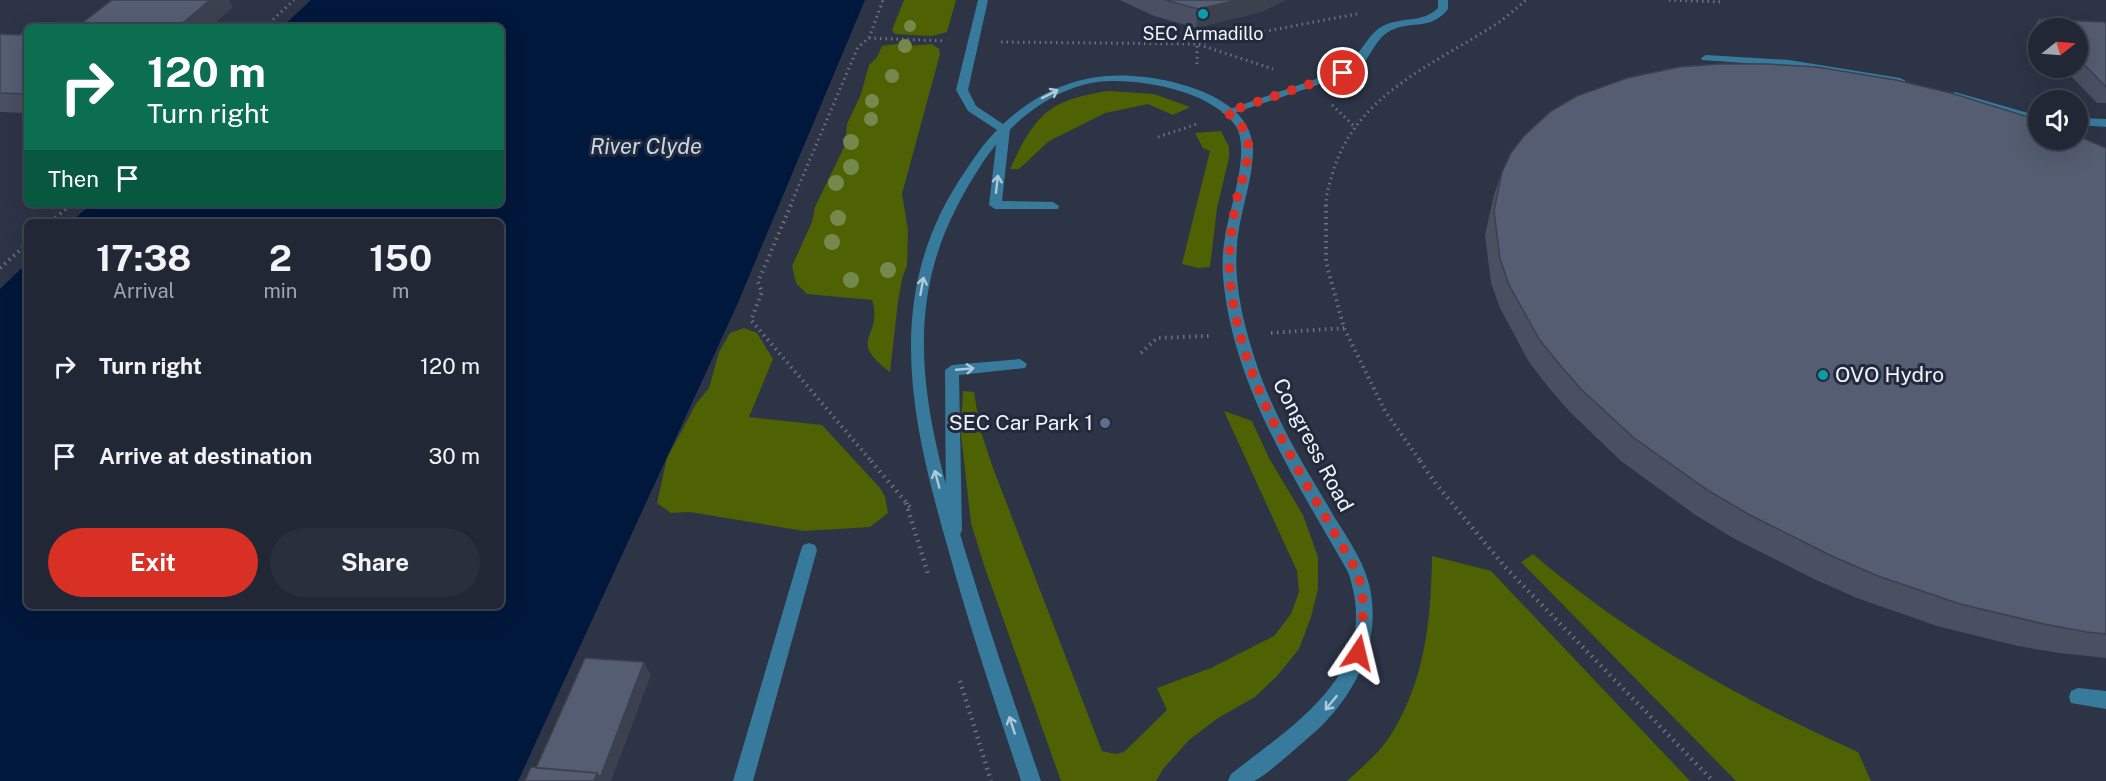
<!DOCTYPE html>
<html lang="en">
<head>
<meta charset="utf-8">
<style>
	:root { --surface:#212734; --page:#292f3c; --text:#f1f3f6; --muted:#a2a5ac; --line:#3e444f; --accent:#d93025 }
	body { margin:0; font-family:"Public Sans",sans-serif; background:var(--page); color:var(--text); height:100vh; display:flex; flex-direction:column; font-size:22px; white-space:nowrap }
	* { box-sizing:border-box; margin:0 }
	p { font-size:20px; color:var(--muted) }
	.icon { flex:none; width:33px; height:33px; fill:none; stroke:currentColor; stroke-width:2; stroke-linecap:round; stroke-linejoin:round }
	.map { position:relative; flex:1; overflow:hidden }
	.details { position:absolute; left:24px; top:219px; width:480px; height:390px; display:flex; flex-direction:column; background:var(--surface); border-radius:9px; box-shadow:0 6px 24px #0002,0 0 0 2px var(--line) }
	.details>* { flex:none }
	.top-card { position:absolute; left:24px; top:24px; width:480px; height:183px; border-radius:9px; box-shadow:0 6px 24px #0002,0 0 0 2px var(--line); background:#0b6e4f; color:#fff; overflow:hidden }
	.needle { width:39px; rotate:73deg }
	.fabs { position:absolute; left:2028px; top:18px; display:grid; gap:12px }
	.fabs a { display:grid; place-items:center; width:60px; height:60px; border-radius:50%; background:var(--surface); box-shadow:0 6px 24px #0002,0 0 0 2px var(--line); font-size:30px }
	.pin { position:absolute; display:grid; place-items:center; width:51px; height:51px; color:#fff; margin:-26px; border:3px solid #fff; border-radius:50%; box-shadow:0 2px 6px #0007 }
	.me { position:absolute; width:66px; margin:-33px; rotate:10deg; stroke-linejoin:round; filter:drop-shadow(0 0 4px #0008) }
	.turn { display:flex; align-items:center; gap:21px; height:126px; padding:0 24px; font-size:27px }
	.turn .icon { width:78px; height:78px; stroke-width:2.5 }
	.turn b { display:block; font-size:42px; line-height:51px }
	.then { display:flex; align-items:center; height:57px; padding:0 24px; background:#0003; gap:12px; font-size:22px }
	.eta { display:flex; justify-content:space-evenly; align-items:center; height:102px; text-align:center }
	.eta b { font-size:36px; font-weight:700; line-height:42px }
	.primary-button { display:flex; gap:12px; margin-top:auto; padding:12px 24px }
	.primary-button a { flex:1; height:69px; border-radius:36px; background:var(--accent); color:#fff; font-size:24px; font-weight:700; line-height:69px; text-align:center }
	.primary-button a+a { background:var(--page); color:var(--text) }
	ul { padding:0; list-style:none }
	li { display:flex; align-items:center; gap:18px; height:90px; padding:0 24px }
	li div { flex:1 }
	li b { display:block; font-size:22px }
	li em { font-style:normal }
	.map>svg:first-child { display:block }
	.green { fill:#4f6203 }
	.water { fill:#00183b }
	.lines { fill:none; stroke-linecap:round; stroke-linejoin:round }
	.path-far2 { stroke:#6b7281; stroke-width:3; stroke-dasharray:1.5 4; stroke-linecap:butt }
	.path-far1 { stroke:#6b7281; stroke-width:4; stroke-dasharray:1.5 4.5; stroke-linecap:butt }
	.path { stroke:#6b7281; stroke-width:4.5; stroke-dasharray:1.5 5; stroke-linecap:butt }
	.lane { fill:#377a9b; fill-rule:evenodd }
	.street { fill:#377a9b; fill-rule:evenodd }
	.tree { fill:#74894b }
	.wall { fill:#485061 }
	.shaded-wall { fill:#3b414f }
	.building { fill:#545d71; stroke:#3b414f; stroke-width:1.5 }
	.oneway { stroke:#afc9db }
	.route { stroke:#d93025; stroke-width:10; stroke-dasharray:0 18 }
	.culture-dot { fill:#0f9aa8; stroke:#222a3b; stroke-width:2 }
	.service-dot { fill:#5c6f8a; stroke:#222a3b; stroke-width:2 }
	.labels { text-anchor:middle; stroke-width:6; stroke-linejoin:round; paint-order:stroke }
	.far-poi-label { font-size:18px; fill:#f0f4fe; stroke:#222a3b }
	.poi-label { font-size:21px; fill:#f0f4fe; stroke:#222a3b; text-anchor:start }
	.street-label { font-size:21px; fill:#f0f4fe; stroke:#222a3b }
	.water-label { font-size:22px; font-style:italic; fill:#c9d8ec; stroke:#222a3b }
</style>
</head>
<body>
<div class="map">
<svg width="2106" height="781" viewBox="0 0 2106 781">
	<rect width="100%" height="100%" fill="#2c3446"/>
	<path class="green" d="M904 0H956L947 32 932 36 895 34 892 30Z
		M896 44 907 46 932 44 939 49 940 54 902 194 908 230 907 265 902 279 898 301 890 372C845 338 884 338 872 300L807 294 796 283 792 266 812 222 815 207 845 145 847 124 861 94 869 65 877 57 882 46Z
		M1108 91 1154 94 1190 107 1173 115 1148 104 1105 113 1049 141 1019 169H1010C1035 116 1047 100 1108 91Z
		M1221 131 1229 147V158L1217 208 1210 267 1198 268 1182 264 1210 151 1203 148 1195 133Z
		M744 328 757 333 773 359 749 417 822 425 880 488 885 497 888 513 870 527 804 531 690 512 671 513 657 503 667 458 696 404 709 388 719 352 730 333Z
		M963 391 974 392 980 429 993 468 1102 751 1116 754 1124 752 1167 710 1157 688 1211 668 1274 636 1291 614 1299 592 1297 571 1224 411 1252 421 1269 458 1303 515 1318 557V589L1311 617 1299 649 1277 676 1255 697 1218 718 1189 740 1163 769 1156 781H1061L984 565 971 523 961 434Z
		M1533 554C1630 637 1741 700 1858 752L1871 781H1736L1521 562Z
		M1432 556 1491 571 1690 781H1347C1361 768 1378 754 1389 738 1425 682 1431 621 1432 556Z"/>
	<path class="water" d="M311 0H865L737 305 518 781H0V289L27 263V606H501V222H71L91 204H501V27H282Z"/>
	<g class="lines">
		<path class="path-far2" d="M1669 0 1722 2
			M265 27 294 0
			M869 38 946 41
			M1001 42 1197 44 1357 14
			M1197 64V44L1273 69
			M1332 105 1356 128
			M1158 137 1197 124
			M69 206 71 204
			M790 206 858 47 869 38 883 0
			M1326 206C1326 195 1329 185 1332 175 1354 96 1431 66 1493 26 1505 19 1515 9 1526 0"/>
		<path class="path-far1" d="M791 205 758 282 762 292 751 320 872 462
			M1326 205V262L1344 328 1385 411 1421 462
			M51 222 70 205
			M0 268 27 244
			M1271 333 1344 328
			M1141 353 1157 338 1209 336"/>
		<path class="path" d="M871 461 910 507
			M1420 461 1436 484 1505 567 1713 781
			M906 503 928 574
			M960 681 991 781"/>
		<path class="lane" d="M1438 0H1448V9C1430 32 1410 19 1388 32 1376 39 1370 58 1359 68 1355 71 1351 73 1347 75L1231 114 1227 115 1221 112 1339 71C1359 59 1367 35 1381 27 1399 16 1422 24 1438 8Z
			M1706 55 1789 60 1900 78 1906 81 1900 84 1789 66 1702 60 1701 58Z
			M1955 92 2038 116V123L1951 97 1949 95Z
			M2078 118 2106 119V127L2078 125Z
			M1004 125 1010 129 1002 201 1053 202 1059 206 1058 209H995L989 205 998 129Z
			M1020 359 1027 364 1025 368 959 375 962 530 960 535 954 537 948 535 946 530 945 370 952 365Z
			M809 543 815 545 817 550 753 781H733L801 550 803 545Z
			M2078 688 2106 691V709L2071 703 2069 697 2071 691Z"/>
		<path class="street" d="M978 0H988L968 90 976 106 1003 124C1044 86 1090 70 1145 77 1184 82 1252 100 1253 149 1253 182 1239 213 1237 246 1234 282 1242 318 1253 353 1269 407 1299 458 1328 506 1342 531 1362 556 1369 584 1383 640 1356 695 1315 732 1303 742 1266 776 1254 781 1247 781 1235 781 1228 781L1231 774C1297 722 1383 672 1348 572 1297 482 1236 391 1224 286 1222 270 1222 253 1225 237 1229 209 1252 149 1235 125 1210 90 1137 77 1097 82 1050 89 1009 124 983 162 955 205 934 248 927 299 915 381 940 466 963 544 987 624 1014 702 1041 781H1021C996 705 970 629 949 552 911 420 881 295 964 173 974 158 984 143 997 130L968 111 956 90Z"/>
	</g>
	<g class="tree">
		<circle cx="910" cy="26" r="6"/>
		<circle cx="905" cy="46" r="7"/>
		<circle cx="892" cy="76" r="7"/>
		<circle cx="872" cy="101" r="7"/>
		<circle cx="871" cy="119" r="7"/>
		<circle cx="851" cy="142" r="8"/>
		<circle cx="851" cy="167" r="8"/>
		<circle cx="836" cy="183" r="8"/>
		<circle cx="838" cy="218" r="8"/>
		<circle cx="832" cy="242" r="8"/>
		<circle cx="888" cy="270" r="8"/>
		<circle cx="851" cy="280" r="8"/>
	</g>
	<path class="wall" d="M1120 0H1286L1261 12 1196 28 1154 16Z
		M2039 19 2106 23V103H2097L2063 68H2078V28H2038V42L2030 33Z
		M27 29V113L0 112V34L20 35Z
		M2106 148V658L2059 653 2018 646 1937 626 1857 598 1814 579 1733 538 1694 514 1621 461 1570 412 1549 388 1529 362 1500 308 1491 283 1485 235 1494 195 1502 172Z"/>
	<path class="shaded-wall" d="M210 0H229L233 7 211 27H178Z
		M1238 0H1286L1261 12 1196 28 1198 9Z
		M644 662 651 675 611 781H594Z"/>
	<path class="building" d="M112 0H210L178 27H77Z
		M1165 0H1238L1198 9Z
		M2039 19 2104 22 2106 23V87L2078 58V28H2049Z
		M27 29V94L0 93V34L20 35Z
		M1720 64H1767L1817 67 1896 80 1951 93 2038 120V140H2078V136L2106 148V634L2087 632 2044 624 1960 604 1878 576 1834 557 1750 515 1709 491 1634 438 1581 389 1560 365 1539 339 1509 285 1500 259 1494 211 1502 172 1511 153 1523 137 1551 111 1577 96 1627 78 1679 67Z
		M585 658 644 662 600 778 597 773 536 768Z
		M531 767 597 773 594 781H525Z"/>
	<defs><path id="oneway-shaft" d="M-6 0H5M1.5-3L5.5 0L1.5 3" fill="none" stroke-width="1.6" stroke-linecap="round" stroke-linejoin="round" transform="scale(1.5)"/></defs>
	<g class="oneway">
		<use href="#oneway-shaft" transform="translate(1050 94) rotate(-27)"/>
		<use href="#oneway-shaft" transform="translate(997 184) rotate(-83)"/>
		<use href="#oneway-shaft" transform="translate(922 286) rotate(-80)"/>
		<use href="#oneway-shaft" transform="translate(965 369) rotate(-5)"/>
		<use href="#oneway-shaft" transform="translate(937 479) rotate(-105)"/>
		<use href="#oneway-shaft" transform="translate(1331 703) rotate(129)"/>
		<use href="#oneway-shaft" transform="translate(1012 725) rotate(-108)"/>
	</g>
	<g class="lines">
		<path class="route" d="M1343 73 1227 112C1235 120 1244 126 1247 137 1252 156 1241 180 1237 199 1231 228 1227 260 1231 289 1244 392 1306 481 1356 570 1367 598 1363 624 1358 653"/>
	</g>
	<g class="culture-dot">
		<circle cx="1203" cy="14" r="6"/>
		<circle cx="1823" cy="375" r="6"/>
	</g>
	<circle class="service-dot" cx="1105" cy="423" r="6"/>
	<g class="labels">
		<g class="far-poi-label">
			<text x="1203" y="40">SEC Armadillo</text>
		</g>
		<g class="poi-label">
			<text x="1835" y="382">OVO Hydro</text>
			<text x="1093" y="430" text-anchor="end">SEC Car Park 1</text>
		</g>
		<g class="street-label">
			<text transform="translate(1313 445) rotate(62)" y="7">Congress Road</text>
		</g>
		<g class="water-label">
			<text x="646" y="154">River Clyde</text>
		</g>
	</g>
</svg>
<div class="fabs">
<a><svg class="needle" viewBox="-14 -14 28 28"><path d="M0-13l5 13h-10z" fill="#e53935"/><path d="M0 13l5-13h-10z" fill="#a2a5ac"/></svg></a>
<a><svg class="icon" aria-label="sound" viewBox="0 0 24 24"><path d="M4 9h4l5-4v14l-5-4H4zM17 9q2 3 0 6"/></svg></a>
</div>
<div class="pin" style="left:1343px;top:73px;background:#d93025"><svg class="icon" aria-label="arrive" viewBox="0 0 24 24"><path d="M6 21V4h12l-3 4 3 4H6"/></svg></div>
<svg class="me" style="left:1358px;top:653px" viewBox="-20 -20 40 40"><path d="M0-17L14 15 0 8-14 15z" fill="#d93025" stroke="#fff" stroke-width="4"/></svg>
<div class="top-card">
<div class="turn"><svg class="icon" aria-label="right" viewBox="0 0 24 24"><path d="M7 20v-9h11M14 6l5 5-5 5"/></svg><div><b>120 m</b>Turn right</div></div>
<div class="then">Then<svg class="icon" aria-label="arrive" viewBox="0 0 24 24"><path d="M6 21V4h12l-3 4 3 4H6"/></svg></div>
</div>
<section class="details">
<div class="eta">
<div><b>17:38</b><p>Arrival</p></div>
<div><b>2</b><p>min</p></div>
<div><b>150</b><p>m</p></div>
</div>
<ul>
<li><svg class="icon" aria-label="right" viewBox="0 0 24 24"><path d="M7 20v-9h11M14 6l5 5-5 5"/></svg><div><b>Turn right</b></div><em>120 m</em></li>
<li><svg class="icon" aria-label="arrive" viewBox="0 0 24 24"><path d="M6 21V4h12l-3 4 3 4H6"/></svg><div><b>Arrive at destination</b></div><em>30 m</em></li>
</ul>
<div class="primary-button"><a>Exit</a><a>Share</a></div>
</section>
</div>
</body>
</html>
